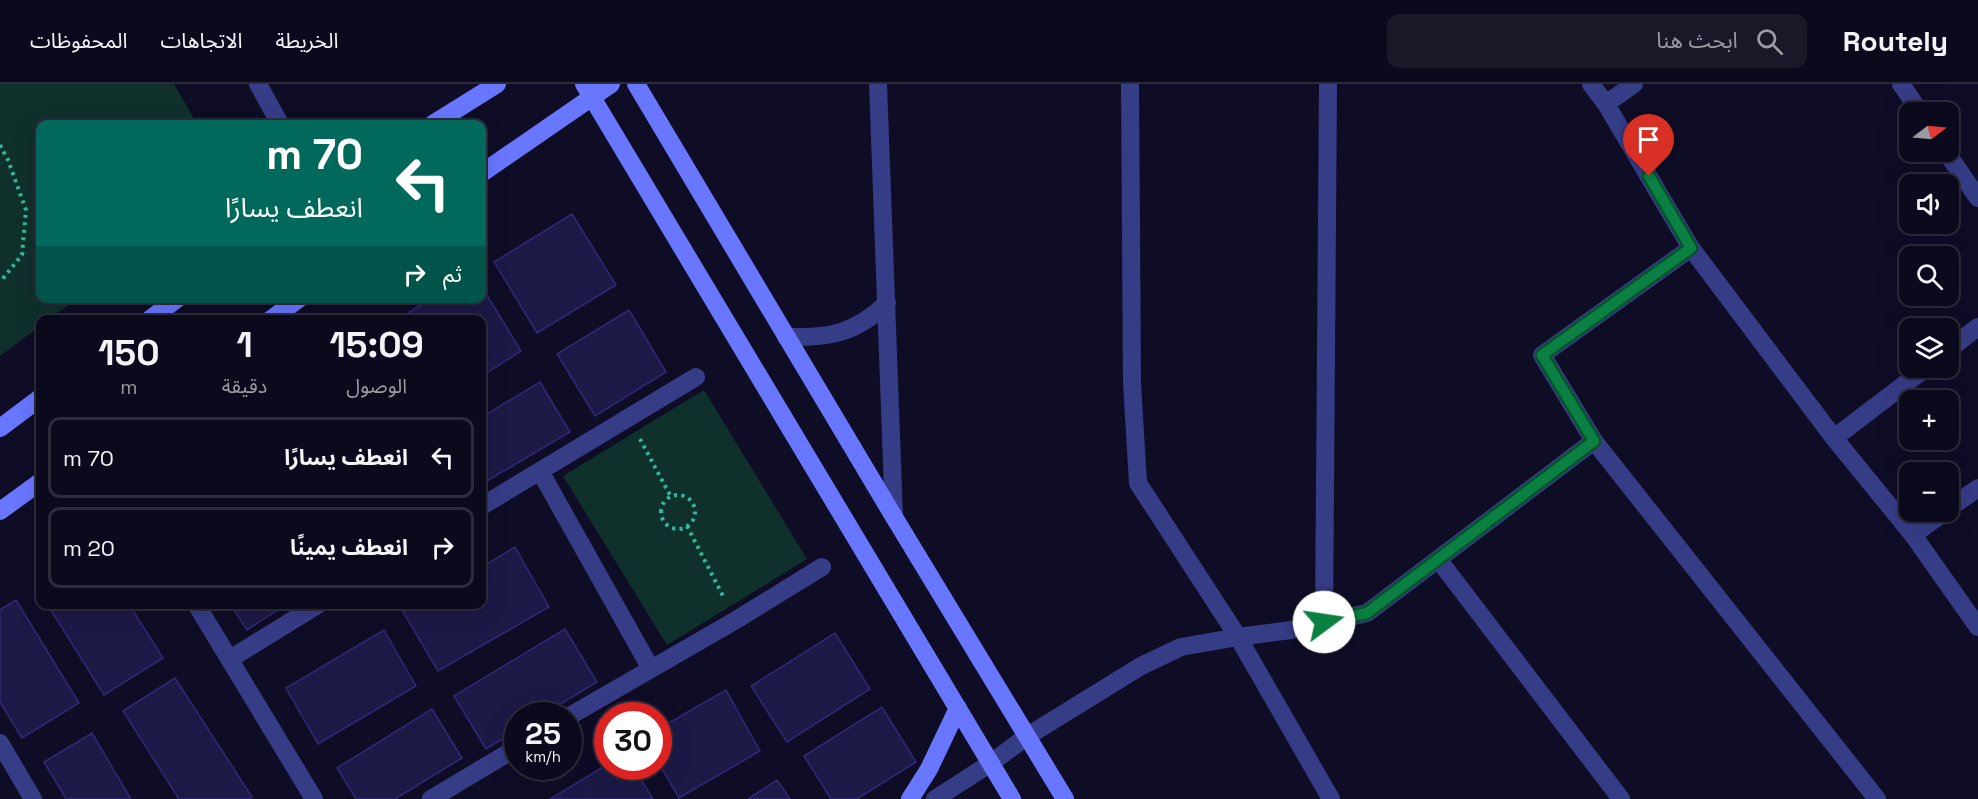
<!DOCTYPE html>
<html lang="ar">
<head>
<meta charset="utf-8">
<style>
	:root { --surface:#0b0a1c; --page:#191829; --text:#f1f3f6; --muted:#9a9aa3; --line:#2b2b3b }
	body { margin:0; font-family:"Space Grotesk","Noto Sans Arabic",sans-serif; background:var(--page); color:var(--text); direction:rtl; height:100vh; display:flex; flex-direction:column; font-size:22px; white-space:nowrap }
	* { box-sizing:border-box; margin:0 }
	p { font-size:20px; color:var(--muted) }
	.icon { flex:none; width:33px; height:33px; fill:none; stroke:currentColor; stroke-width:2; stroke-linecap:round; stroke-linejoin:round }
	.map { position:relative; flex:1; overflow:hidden; direction:ltr }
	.panel { position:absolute; left:36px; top:231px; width:450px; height:294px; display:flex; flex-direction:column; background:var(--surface); border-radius:12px; box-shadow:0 6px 24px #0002,0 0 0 2px var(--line); direction:rtl }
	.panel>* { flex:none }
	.banner { position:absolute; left:36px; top:36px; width:450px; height:183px; border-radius:12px; box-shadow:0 6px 24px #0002,0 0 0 2px var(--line); direction:rtl; background:#00695c; color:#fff; overflow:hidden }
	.needle { width:39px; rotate:74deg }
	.controls { position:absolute; left:1899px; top:18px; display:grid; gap:12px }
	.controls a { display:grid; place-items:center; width:60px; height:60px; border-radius:12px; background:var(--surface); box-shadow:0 6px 24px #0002,0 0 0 2px var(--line); font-size:30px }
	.speed { position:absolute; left:504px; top:618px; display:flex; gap:12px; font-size:30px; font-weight:700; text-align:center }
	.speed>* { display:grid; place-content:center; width:78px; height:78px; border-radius:50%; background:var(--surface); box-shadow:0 6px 24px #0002,0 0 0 2px var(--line); line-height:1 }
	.speed small { font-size:15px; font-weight:400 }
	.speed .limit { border:9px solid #d22; background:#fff; color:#111 }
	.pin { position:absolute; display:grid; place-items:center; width:51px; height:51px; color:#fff; margin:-62px -26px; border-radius:50% 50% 50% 0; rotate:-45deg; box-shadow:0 0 6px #0007 }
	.pin .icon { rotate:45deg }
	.me { position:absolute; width:66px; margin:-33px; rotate:76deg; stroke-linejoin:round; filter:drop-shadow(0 0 4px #0008) }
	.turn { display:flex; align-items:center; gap:21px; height:126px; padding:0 24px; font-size:27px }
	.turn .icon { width:78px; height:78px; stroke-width:2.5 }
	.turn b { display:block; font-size:42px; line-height:51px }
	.then { display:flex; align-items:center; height:57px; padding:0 24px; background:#0003; gap:12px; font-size:22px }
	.eta { display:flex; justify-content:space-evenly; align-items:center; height:102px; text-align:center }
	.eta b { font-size:36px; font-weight:800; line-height:42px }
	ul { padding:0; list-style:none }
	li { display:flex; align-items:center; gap:18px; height:81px; margin:0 12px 9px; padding:0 12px; border:3px solid var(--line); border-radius:12px }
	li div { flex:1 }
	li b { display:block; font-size:22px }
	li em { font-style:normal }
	header { display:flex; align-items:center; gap:36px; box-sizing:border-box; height:84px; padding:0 30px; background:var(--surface); border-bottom:2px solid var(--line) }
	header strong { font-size:28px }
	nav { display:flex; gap:33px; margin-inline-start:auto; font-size:21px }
	.search { width:420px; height:54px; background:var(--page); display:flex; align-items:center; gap:15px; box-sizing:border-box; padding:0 21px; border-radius:12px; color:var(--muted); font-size:22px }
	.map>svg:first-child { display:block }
	.green { fill:#10302b }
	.building { fill:#1d1947; stroke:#302975; stroke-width:1.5 }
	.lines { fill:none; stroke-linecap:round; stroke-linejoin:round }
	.path { stroke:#29bca2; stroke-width:4; stroke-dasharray:3 4.5; stroke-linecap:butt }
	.street { stroke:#363d87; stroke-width:18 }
	.secondary { stroke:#6977ff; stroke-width:18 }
	.route-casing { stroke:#07532c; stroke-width:15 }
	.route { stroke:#0b8043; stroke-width:10 }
</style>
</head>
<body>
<header>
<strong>Routely</strong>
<div class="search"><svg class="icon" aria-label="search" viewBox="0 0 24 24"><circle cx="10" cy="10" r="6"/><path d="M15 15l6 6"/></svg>ابحث هنا</div>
<nav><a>الخريطة</a><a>الاتجاهات</a><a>المحفوظات</a></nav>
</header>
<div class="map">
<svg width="1978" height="715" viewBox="0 0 1978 715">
	<rect width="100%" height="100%" fill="#0f0d26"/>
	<path class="green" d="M0 0H174L197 40H40V214L77 215 49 235 40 236V242L0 272Z
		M704 306 807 475 667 561 563 392Z"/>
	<path class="building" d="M572 130 616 201 537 249 494 178Z
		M482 203 521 267 482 292V236H397L431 214H482Z
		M629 226 666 288 595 332 557 270Z
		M540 298 570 348 487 397 482 388V333Z
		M515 463 549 523 438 587 403 528 416 520H482V483Z
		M16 516 79 619 22 654 0 618V526Z
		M47 520H129L163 574 104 611Z
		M230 520H287L247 546Z
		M565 545 597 598 541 632H518V646L486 665 454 612Z
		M384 546 416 602 318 660 286 604Z
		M835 549 870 605 787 658 751 602Z
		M175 594 252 713 249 715H179L123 627Z
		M726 606 760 667 679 714 658 678V645Z
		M882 623 916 678 857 715H831L804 672Z
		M432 625 462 674 395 715H356L337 684Z
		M92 649 131 715H66L44 678Z
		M608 680V682H633L653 715H550Z
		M777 696 790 715H748Z"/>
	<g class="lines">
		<path class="path" d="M0 61 8 76 26 126 22 171 0 198
			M640 355 671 413
			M661 428a17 17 0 1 1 34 0a17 17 0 1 1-34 0Z
			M687 442 724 514"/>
		<path class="street" d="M258 0 280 40
			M878 0 894 433
			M1130 0 1132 299 1138 399 1238 553 1331 715
			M1591 0 1606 20 1691 164 1834 354 1913 451 1978 543
			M1901 0 1920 28
			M1606 20 1634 0
			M1946 68 1978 114
			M786 253C829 254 855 250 887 219
			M1948 266 1978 243
			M1834 354 1926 284
			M1594 357 1877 715
			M540 387 651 585
			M482 422 696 293
			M1948 425 1978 404
			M1913 451 1945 428
			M1438 475 1621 715
			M196 520 314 715
			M1324 539 1328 0
			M230 575 319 520
			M568 633 736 536 822 483
			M0 659 33 715
			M431 715 518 663
			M935 715 991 679 1026 653 1141 582 1181 563 1238 553 1291 546 1367 529 1594 357 1542 271 1691 164"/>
		<path class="secondary" d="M584 0 1012 715
			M636 0 894 433 1065 715
			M433 40 497 0
			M482 89 611 0
			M149 236 178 214
			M270 236 300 214
			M0 344 40 314
			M0 427 40 398
			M910 715 929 685 958 624"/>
	</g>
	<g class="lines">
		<g class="route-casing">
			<path id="route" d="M1324 538 1367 529 1594 357 1542 271 1691 164 1649 92"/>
		</g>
		<use href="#route" class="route"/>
	</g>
</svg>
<div class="controls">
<a><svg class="needle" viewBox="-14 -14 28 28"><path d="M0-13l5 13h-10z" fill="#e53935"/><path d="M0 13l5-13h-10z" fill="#9a9aa3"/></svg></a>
<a><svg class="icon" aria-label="sound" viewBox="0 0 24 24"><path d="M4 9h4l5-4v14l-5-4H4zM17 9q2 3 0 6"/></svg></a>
<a><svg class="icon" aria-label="search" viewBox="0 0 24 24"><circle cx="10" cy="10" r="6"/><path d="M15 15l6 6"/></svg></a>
<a><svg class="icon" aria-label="layers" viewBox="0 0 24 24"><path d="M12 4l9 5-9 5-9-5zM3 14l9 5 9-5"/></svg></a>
<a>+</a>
<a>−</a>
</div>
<div class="speed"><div>25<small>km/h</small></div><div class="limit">30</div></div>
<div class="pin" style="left:1649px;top:92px;background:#d93025"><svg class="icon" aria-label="arrive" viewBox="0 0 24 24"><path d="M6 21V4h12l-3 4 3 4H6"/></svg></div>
<svg class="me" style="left:1324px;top:538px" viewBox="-20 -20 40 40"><circle r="19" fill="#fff"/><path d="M0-13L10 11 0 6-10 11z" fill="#0b8043"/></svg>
<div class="banner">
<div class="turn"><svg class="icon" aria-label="left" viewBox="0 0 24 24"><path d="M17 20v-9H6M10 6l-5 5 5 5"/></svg><div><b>70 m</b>انعطف يسارًا</div></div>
<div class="then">ثم<svg class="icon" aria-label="right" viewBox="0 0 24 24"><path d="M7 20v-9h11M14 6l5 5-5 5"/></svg></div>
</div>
<section class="panel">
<div class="eta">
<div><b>15:09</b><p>الوصول</p></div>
<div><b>1</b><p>دقيقة</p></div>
<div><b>150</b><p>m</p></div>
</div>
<ul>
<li><svg class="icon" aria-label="left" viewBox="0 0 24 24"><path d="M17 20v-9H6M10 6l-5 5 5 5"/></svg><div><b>انعطف يسارًا</b></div><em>70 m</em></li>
<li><svg class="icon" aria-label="right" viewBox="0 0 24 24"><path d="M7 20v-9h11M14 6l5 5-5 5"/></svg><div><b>انعطف يمينًا</b></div><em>20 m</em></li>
</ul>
</section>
</div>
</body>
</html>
